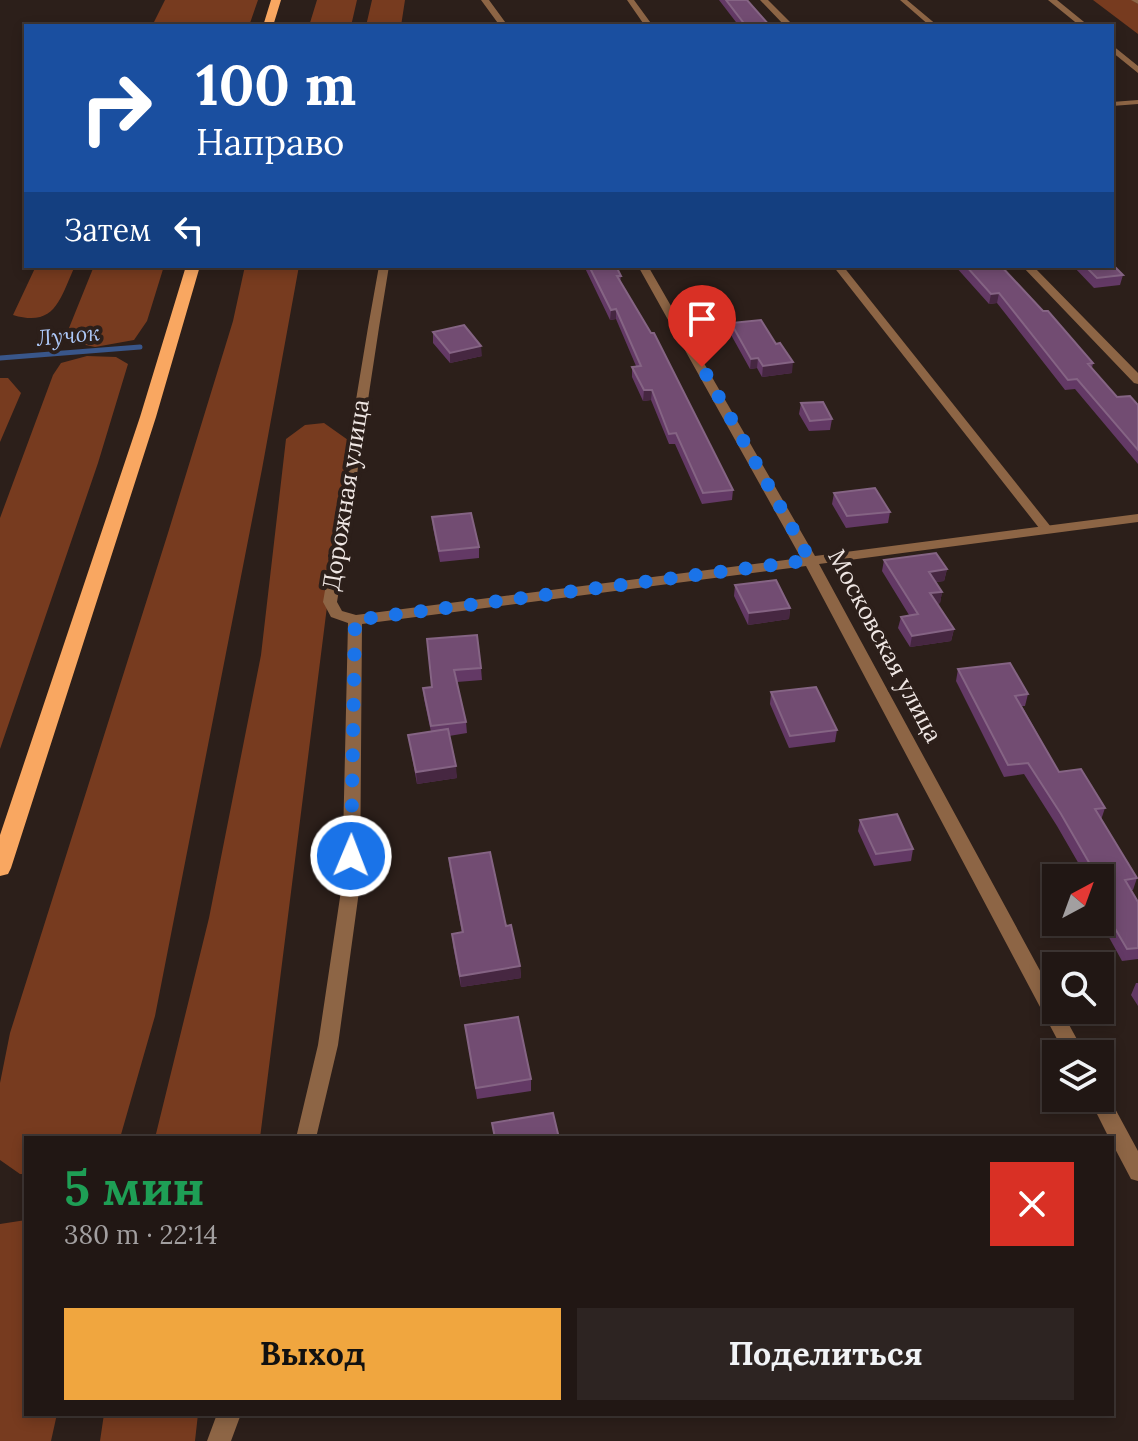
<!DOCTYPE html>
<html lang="ru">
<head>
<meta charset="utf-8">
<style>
	:root { --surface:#211714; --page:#2d2422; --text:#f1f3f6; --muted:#a29fa0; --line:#3e3634; --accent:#f0a63f }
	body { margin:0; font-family:Lora,serif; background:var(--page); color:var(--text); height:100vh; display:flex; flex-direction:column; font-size:30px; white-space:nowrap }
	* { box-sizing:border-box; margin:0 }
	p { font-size:26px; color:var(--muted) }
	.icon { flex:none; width:44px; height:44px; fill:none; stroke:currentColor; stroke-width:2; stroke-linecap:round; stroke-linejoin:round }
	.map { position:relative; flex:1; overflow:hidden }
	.details { position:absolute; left:24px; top:1136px; width:1090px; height:280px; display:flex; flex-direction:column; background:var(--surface); border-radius:0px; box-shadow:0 4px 12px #0003,0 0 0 2px var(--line) }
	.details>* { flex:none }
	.banner { position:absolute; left:24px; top:24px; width:1090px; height:244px; border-radius:0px; box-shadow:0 4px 12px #0003,0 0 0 2px var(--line); background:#1a4fa0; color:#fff; overflow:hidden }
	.needle { width:52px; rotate:41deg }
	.controls { position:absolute; left:1042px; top:864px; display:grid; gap:16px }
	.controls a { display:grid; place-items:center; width:72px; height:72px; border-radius:0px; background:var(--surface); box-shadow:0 4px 12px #0003,0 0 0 2px var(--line); font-size:40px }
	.pin { position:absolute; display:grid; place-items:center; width:68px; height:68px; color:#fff; margin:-82px -34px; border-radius:50% 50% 50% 0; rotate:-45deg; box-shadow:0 0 8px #0007 }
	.pin .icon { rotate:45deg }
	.me { position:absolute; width:88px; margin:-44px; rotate:1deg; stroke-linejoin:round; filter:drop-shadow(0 0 6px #0008) }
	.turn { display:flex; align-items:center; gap:28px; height:168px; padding:0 40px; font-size:36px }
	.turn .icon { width:104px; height:104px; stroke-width:2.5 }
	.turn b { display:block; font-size:56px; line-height:68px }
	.then { display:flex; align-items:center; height:76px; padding:0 40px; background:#0003; gap:16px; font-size:30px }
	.round { display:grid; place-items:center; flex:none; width:84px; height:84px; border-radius:0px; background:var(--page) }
	.summary { display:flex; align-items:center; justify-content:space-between; height:136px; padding:0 40px }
	h1 { font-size:48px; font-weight:700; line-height:60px; color:#1e9e55 }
	.button { display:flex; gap:16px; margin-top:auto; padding:16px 40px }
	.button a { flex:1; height:92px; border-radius:0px; background:var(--accent); color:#111; font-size:32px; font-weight:700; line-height:92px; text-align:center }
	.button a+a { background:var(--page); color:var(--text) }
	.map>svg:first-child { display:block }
	.forest { fill:#773b1f }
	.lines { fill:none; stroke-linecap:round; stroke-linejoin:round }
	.stream { stroke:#39568a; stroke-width:5 }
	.lane { fill:#8d6545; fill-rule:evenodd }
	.street { fill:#8d6545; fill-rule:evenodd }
	.primary { fill:#f9a761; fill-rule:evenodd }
	.wall { fill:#633965 }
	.shaded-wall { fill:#462741 }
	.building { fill:#724c72; stroke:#856484; stroke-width:2 }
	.route { stroke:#1a73e8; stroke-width:14; stroke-dasharray:0 25.2 }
	.labels { text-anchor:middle; stroke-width:8; stroke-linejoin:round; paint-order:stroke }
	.far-water-label { font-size:22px; font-style:italic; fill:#adc8f8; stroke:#2c1f1a }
	.street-label { font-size:24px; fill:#efe6e3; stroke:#2c1f1a }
</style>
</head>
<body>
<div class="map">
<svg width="1138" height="1441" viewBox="0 0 1138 1441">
	<rect width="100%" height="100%" fill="#2c1f1a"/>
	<path class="forest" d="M165 0H258L249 26H152Z
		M317 0H357L351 26H309Z
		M372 0H405L401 26H366Z
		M1093 0H1132L1138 4V34Z
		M36 266H75C60 298 56 328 13 315Z
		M94 266H164L147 321 134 340 95 347 77 343 69 328Z
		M245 266H299L262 469 155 1016 120 1138H26V1174H20L0 1160V1083L10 1033 168 533 233 321Z
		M87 356 116 357 128 364 98 463 0 749V518L53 375 61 363Z
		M0 378H8L21 393 0 442Z
		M324 423 348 440 260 1138H155L209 918 261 655 286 439 305 425Z
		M26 1220V1414H57L51 1441H0V1224Z
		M104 1414H198L195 1441H100Z"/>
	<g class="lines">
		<path class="stream" d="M0 358 140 347"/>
		<path class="lane" d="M627 0H634L653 26H645Z
			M900 0H907L938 26H930Z
			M1138 100V104L1112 106V102Z
			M833 266H843L1051 527 1053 530 1051 533H1043Z"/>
		<path class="street" d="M481 0H489L508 26H500Z
			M760 0H768L794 26H785Z
			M1048 0H1057L1089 26H1080Z
			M1131 0H1138V4Z
			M1112 45 1138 66V73L1112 52Z
			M379 266H389C370 378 356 490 337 602L342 611 356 615 801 558 638 266H648L815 556 1138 514V522L819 564 1056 1000V1010H1061L1085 1054H1065L806 566 362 624 360 884 338 1045 316 1138H296L318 1045 342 884 348 623 331 617 323 602C343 490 358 378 379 266Z
			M1022 266H1033L1138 373V384L1134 383Z
			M1100 1090 1106 1092 1138 1151V1181L1131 1179 1112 1143V1138H1109L1089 1098H1100Z
			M217 1414H241L231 1441H207Z"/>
		<path class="primary" d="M271 0H281L273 26H263Z
			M186 266H200L156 417 11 868 8 874 0 876V835L140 417Z"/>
	</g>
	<path class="wall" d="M719 0H747L770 26H739Z
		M584 266H616L621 276 620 282 733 490 732 500 702 504 675 444H669L651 400 643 401 632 377V367L636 366 616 319 610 320Z
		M955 266H1001L1093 363 1092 368 1117 397 1138 405V464L1075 389 1065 390 997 303 989 304Z
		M1073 266H1112L1123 275 1120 285 1094 288Z
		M731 323 776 344 792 373 762 377 757 368 750 369 730 333Z
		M433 332 482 356 450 363 433 343Z
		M801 403 832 419 830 430 809 431 799 414Z
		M834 493 890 512 888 523 846 528 832 504Z
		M432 517 479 547V558L440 562 433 528Z
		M884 560 947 569 944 581 936 582 942 592 940 603 937 604 954 629 951 641 910 647 898 628 901 617 909 615 882 571Z
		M735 585 790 608 789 619 748 625 734 596Z
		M427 639 481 668 482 680 457 682 466 722 467 733 449 736 457 778 417 784 408 735 431 732 424 699 423 688 432 687Z
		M958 669 1028 694 1025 706H1022L1059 772 1105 808 1101 820 1137 878 1133 890H1131L1138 902V959L1122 961 1100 921V878H1087L1057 826 1024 774 1004 777 956 681Z
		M771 692 837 730 835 742 789 748 770 704Z
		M860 820 913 849 911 861 874 866 858 831Z
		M449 858 506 926 520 966 521 978 461 987 453 946 452 934 462 933 450 870Z
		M1136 983H1138V1006L1131 995Z
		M465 1025 531 1079V1091L477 1099Z"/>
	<path class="shaded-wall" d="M999 293 997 303 989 304 991 294Z
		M616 309V319L610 320 611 310Z
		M481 346 482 356 450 363V353Z
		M758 358 757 368 750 369 751 359Z
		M793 362 792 373 762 377 763 366Z
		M644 390H652L651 400 643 401Z
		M947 569 944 581 927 583 929 572Z
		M942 592 940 603 928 605 930 593Z
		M790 608 789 619 748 625 749 613Z
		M954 629 951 641 910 647 912 636Z
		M456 766 457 778 417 784 416 772Z
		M520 966 521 978 461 987 460 976Z"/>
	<path class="building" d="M726 0H747L770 26H746Z
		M1112 264 1123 275 1097 278 1085 266H1112Z
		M589 266H616L621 276H617L651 333H654L733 490 703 493 676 433 669 434 652 390H644L632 367 641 366 616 309 611 310Z
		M966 266H1001L1043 311H1048L1093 363 1088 364 1117 397 1130 396 1138 405V450L1077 379 1068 380 999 293 991 294Z
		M761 320 776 344 780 343 793 362 763 366 758 358 751 359 731 323Z
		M464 325 481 346 450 353 433 332Z
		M823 402 832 419 810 421 801 403Z
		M875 488 890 512 847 516 834 493Z
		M471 513 479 547 439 551 432 517Z
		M936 553 947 569 929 572 942 592 930 593 954 629 912 636 901 617 918 614 884 560Z
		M776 580 790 608 749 613 735 585Z
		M477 635 481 668 454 670 466 722 431 726 423 688 432 687 427 639Z
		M1010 663 1028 694 1015 696 1059 772 1081 769 1105 808 1095 809 1137 878 1125 880 1138 902V948L1127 949 1100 903V899L1109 898 1100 882V878H1098L1061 814 1028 763 1008 765 958 669Z
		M816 687 837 730 790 736 771 692Z
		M448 729 456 766 416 772 408 735Z
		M897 814 913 849 876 854 860 820Z
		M490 852 506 926 511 925 520 966 460 976 452 934 463 932 449 858Z
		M518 1017 531 1079 476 1088 465 1025Z
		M553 1113 559 1138H495L492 1123Z"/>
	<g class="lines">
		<path class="route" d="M351 856 355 620 810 560 702 367"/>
	</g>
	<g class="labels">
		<g class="far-water-label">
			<text transform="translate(68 335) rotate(-5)" y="8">Лучок</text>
		</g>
		<g class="street-label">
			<text transform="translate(346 495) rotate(-81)" y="8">Дорожная улица</text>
			<text transform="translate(885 646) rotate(62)" y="8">Московская улица</text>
		</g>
	</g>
</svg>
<div class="controls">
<a><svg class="needle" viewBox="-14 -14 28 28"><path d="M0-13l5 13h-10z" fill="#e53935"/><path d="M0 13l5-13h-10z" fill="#a29fa0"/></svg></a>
<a><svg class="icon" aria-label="search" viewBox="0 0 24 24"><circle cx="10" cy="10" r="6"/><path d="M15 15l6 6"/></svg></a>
<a><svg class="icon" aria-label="layers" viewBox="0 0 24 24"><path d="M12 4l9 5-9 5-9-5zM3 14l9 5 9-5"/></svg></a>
</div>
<div class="pin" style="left:702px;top:367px;background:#d93025"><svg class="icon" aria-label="arrive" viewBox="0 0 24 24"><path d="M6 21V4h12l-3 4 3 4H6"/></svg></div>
<svg class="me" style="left:351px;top:856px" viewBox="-20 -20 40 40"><circle r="17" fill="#1a73e8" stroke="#fff" stroke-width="3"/><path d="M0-11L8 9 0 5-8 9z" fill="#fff"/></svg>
<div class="banner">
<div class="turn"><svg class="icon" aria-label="right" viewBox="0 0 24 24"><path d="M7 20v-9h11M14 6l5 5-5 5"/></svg><div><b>100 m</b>Направо</div></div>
<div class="then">Затем<svg class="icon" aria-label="left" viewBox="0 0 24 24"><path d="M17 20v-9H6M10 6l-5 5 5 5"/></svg></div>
</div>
<section class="details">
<div class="summary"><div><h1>5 мин</h1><p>380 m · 22:14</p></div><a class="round" style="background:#d93025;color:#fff"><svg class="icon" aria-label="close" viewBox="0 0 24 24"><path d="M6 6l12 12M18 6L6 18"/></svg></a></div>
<div class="button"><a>Выход</a><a>Поделиться</a></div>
</section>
</div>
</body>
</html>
